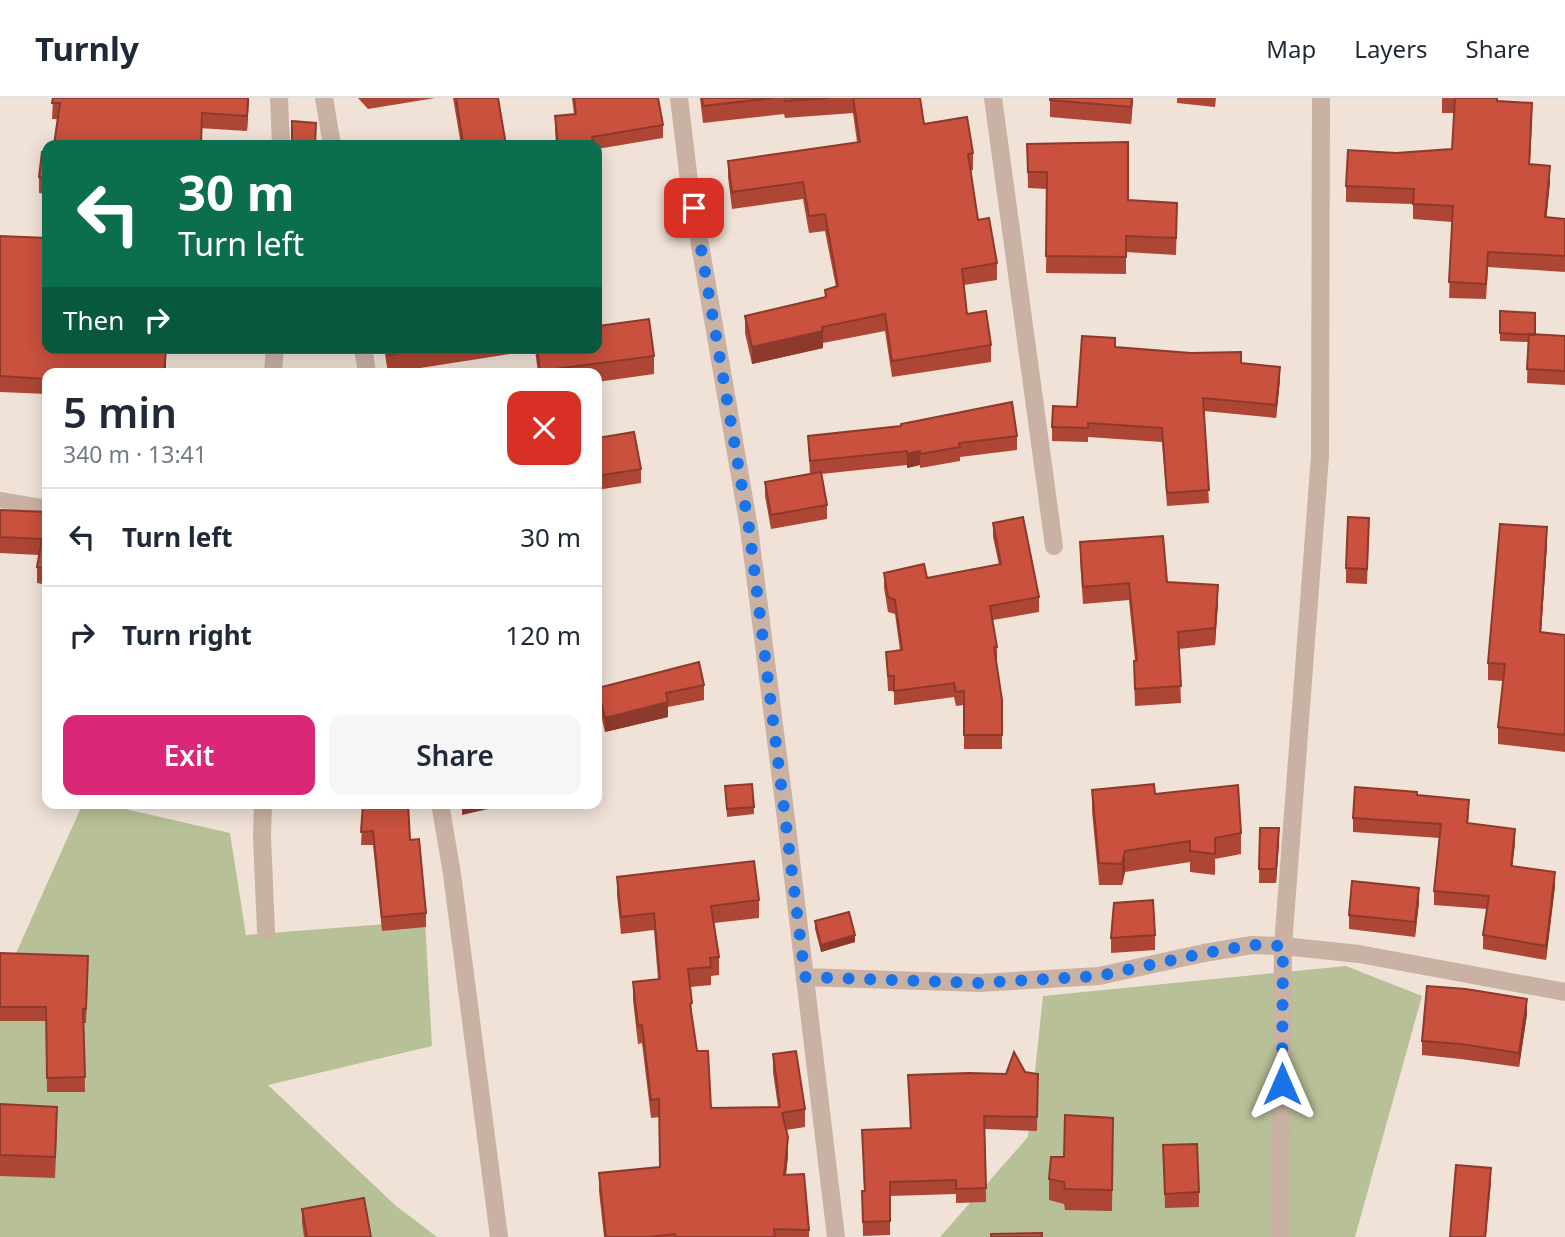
<!DOCTYPE html>
<html lang="en">
<head>
<meta charset="utf-8">
<style>
	:root { --surface:#fff; --page:#f6f6f7; --text:#1f2937; --muted:#747a83; --line:#e0e1e3; --accent:#db2777 }
	body { margin:0; font-family:"Noto Sans",sans-serif; background:var(--page); color:var(--text); height:100vh; display:flex; flex-direction:column; font-size:26px; white-space:nowrap }
	* { box-sizing:border-box; margin:0 }
	p { font-size:23px; color:var(--muted) }
	.icon { flex:none; width:38px; height:38px; fill:none; stroke:currentColor; stroke-width:2; stroke-linecap:round; stroke-linejoin:round }
	.map { position:relative; flex:1; overflow:hidden }
	.drawer { position:absolute; left:42px; top:270px; width:560px; height:441px; display:flex; flex-direction:column; background:var(--surface); border-radius:14px; box-shadow:0 4px 18px #0003 }
	.drawer>* { flex:none }
	.banner { position:absolute; left:42px; top:42px; width:560px; height:214px; border-radius:14px; box-shadow:0 4px 18px #0003; background:#0b6e4f; color:#fff; overflow:hidden }
	.pin { position:absolute; display:grid; place-items:center; width:60px; height:60px; color:#fff; margin:-30px; border-radius:14px; box-shadow:0 4px 10px #0006 }
	.me { position:absolute; width:77px; margin:-38px; rotate:0deg; stroke-linejoin:round; filter:drop-shadow(0 0 5px #0008) }
	.turn { display:flex; align-items:center; gap:24px; height:147px; padding:0 21px; font-size:32px }
	.turn .icon { width:91px; height:91px; stroke-width:2.5 }
	.turn b { display:block; font-size:49px; line-height:60px }
	.then { display:flex; align-items:center; height:66px; padding:0 21px; background:#0003; gap:14px; font-size:26px }
	.round { display:grid; place-items:center; flex:none; width:74px; height:74px; border-radius:14px; background:var(--page) }
	.headline { display:flex; align-items:center; justify-content:space-between; height:119px; padding:0 21px }
	h1 { font-size:42px; font-weight:600; line-height:52px }
	.cta { display:flex; gap:14px; margin-top:auto; padding:14px 21px }
	.cta a { flex:1; height:80px; border-radius:14px; background:var(--accent); color:#fff; font-size:28px; font-weight:600; line-height:80px; text-align:center }
	.cta a+a { background:var(--page); color:var(--text) }
	ul { padding:0; list-style:none }
	li { display:flex; align-items:center; gap:21px; height:98px; padding:0 21px; border-top:2px solid var(--line) }
	li div { flex:1 }
	li b { display:block; font-size:26px }
	li em { font-style:normal }
	header { display:flex; align-items:center; gap:42px; box-sizing:border-box; height:98px; padding:0 35px; background:var(--surface); border-bottom:2px solid var(--line) }
	header strong { font-size:33px }
	nav { display:flex; gap:38px; margin-inline-start:auto; font-size:24px }
	.map>svg:first-child { display:block }
	.green { fill:#b7c097 }
	.lines { fill:none; stroke-linecap:round; stroke-linejoin:round }
	.lane { stroke:#c9b1a3; stroke-width:16 }
	.street { stroke:#c9b1a3; stroke-width:18 }
	.wall { fill:#ad4634 }
	.shaded-wall { fill:#8d392b }
	.building { fill:#c9513d; stroke:#8d392b; stroke-width:2 }
	.route { stroke:#1a73e8; stroke-width:12; stroke-dasharray:0 21.6 }
</style>
</head>
<body>
<header>
<strong>Turnly</strong>
<nav><a>Map</a><a>Layers</a><a>Share</a></nav>
</header>
<div class="map">
<svg width="1565" height="1139" viewBox="0 0 1565 1139">
	<rect width="100%" height="100%" fill="#f1e2d7"/>
	<path class="green" d="M83 705H99L230 735 246 837 425 823 432 948 268 987 395 1107 437 1139H0V891Z
		M1346 868 1422 898 1355 1139H940L1028 1039 1043 898Z"/>
	<g class="lines">
		<path class="lane" d="M0 402 47 410"/>
		<path class="street" d="M279 0 281 47
			M324 0 332 47
			M679 0 689 83 749 430 786 721 836 1139
			M993 0 1054 448
			M363 250 367 275
			M273 275 275 250
			M263 705 262 740 266 833
			M440 705 452 776 499 1139
			M805 879 979 885 1099 878 1204 855 1252 847 1283 848 1359 856 1565 894
			M1280 1139 1283 848 1320 358 1321 0"/>
	</g>
	<path class="wall" d="M53 0H249L247 33 52 21Z
		M358 0H435L368 11Z
		M453 0H498L506 47H461Z
		M572 0H658L663 27V40L597 51V47H556L555 31V18L574 16Z
		M700 0H920L924 26 973 55V72L970 73 978 122 997 165V182L964 187 967 216 991 247V264L892 279 885 233 823 245V250L752 266 745 235V218L825 199V192L836 189 825 133 809 135 803 101 732 111 728 79V63L857 44 853 15 785 20 784 16 703 25Z
		M1050 0H1133L1131 26 1050 19Z
		M1177 0H1216L1215 9 1177 5Z
		M1442 0H1497V3L1532 20 1530 66 1550 84 1546 120 1565 121V174L1488 169 1486 201 1449 200 1452 124 1413 121V106L1346 104V88L1396 55 1452 51 1454 15H1442Z
		M1027 46 1128 102 1177 121 1176 157 1126 154V176L1046 175 1047 91 1028 90Z
		M47 54V96L39 95V79Z
		M0 138 47 250 166 268 47 275V296L0 294Z
		M1500 213 1535 237 1565 238V287L1527 285 1528 244 1500 243Z
		M1115 249 1241 265 1280 282 1276 320 1204 313 1209 405 1167 408 1162 344 1088 339V344L1052 343V329L1077 309Z
		M384 250H597L654 258V276L597 284V275H538L535 252 388 275Z
		M808 338H1017V352L960 359V363L920 370V367L907 370V367L821 376 827 407V421L771 431 765 398V384L810 376Z
		M597 340 641 371V385L597 392Z
		M0 412 47 414V487L37 485V469L39 457 0 455Z
		M993 425 1039 499V514L993 522 997 549V563H996L1002 602V651H964V607L956 608 954 599 894 607V593H888L886 554 900 552 895 516 888 514 884 490V475L927 480 999 467 993 439Z
		M1369 434 1367 486 1346 485V470Z
		M1080 444 1167 484 1218 504 1215 547 1179 551 1181 605 1135 608 1134 580V563L1135 562 1129 502 1083 506 1080 462Z
		M1547 446 1541 534 1565 537V654L1498 646V629L1503 583 1488 582V565Z
		M704 587V602L668 609V619L605 634 598 604V590Z
		M725 688 754 709V716L727 719Z
		M1092 692 1155 696 1241 735V756L1215 761V777L1190 774V764L1125 774 1122 787H1099L1092 713Z
		M1417 697 1469 716 1468 726 1515 745 1512 769 1555 788 1546 862 1483 851V837L1487 811 1434 807V793L1440 740 1353 734V720Z
		M363 705 410 742 426 815V829L382 833 373 747H361Z
		M1260 730 1279 745 1276 785H1259Z
		M617 779 759 802V820L714 825 719 859V877L711 878V887L690 889 692 919 697 953 711 1010 778 1009 773 974V956L805 1011V1029L786 1032 788 1057 786 1077 809 1132V1139H604L599 1093V1075L660 1069 659 1019 651 1020 642 945 638 946 633 902V884L658 881 654 832 621 836 617 797Z
		M1419 804 1415 839 1349 831V817Z
		M815 823 855 844 821 854 815 831Z
		M1155 837V852L1111 855V840Z
		M0 855 88 873 86 925H84L85 994H47L46 923H0Z
		M1527 916 1519 969 1461 961 1422 957V943Z
		M1025 974 1038 976 1037 1033 985 1031 986 1104 956 1105V1096L890 1098V1137L863 1138 862 1093H864L862 1032 910 1030 908 977 1006 976Z
		M0 1006 57 1030 55 1080 0 1078Z
		M1113 1020 1112 1113 1065 1112 1064 1106 1049 1102V1081L1064 1059Z
		M1163 1047 1199 1094V1109L1165 1110Z
		M302 1111 371 1139H304L302 1125Z"/>
	<path class="shaded-wall" d="M248 0H249L247 33V18Z
		M1132 0H1133L1131 26V9Z
		M1532 5V20L1529 82V66Z
		M1550 68V84L1545 135V119Z
		M823 233V250L752 266V249Z
		M166 252V268L165 275H164Z
		M1280 269V282L1276 320V307Z
		M920 353V367L907 370V356Z
		M1547 429V446L1540 551V534Z
		M1218 487V504L1215 547V530Z
		M668 604V619L605 634V620Z
		M462 705H514L462 717Z
		M1279 730V745L1276 785V771Z
		M1515 731V745L1511 782V768Z
		M1125 753V774L1122 787V766Z
		M1555 774V788L1546 862V848Z
		M1419 790V804L1415 839V824Z
		M855 837V844L821 854V847Z
		M1527 901V916L1519 969V955Z
		M788 1039V1057L784 1095V1077Z
		M1491 1070V1085L1486 1139H1485Z"/>
	<path class="building" d="M53 0H248L247 18 202 15 201 47H54L60 5H52Z
		M456 0H498L506 47H470L469 44 463 45Z
		M574 0H658L663 27 592 39 593 43 558 47 555 18 576 16Z
		M702 0H774L703 8Z
		M784 0H830L785 3Z
		M853 0H920L924 26 967 19 973 55 968 56 978 122 989 120 997 165 962 171 967 216 986 213 991 247 892 263 885 216 822 229 823 233 752 249 745 218 826 199 825 192 838 188 825 116 809 118 803 84 732 94 728 63 860 44Z
		M1050 0H1132L1131 9 1050 2Z
		M1455 0H1497V3L1532 5 1529 66 1550 68 1545 119 1565 121V158L1488 154 1486 186 1449 184 1453 108 1413 106 1414 91 1346 88 1348 52 1396 55 1452 51Z
		M292 23 316 25 315 47H292Z
		M1128 44V102L1177 105 1176 140 1126 138V159L1046 158 1047 74H1028L1027 46Z
		M42 54H47V80L39 79Z
		M0 138 47 140V250H150L166 252 164 275H47V281L0 278Z
		M1500 213 1535 215V237L1500 235Z
		M649 221 654 258 540 273 537 250H597V228Z
		M1529 236 1565 238V273L1527 271Z
		M1082 238 1115 240V249L1191 255 1241 254V265L1280 269 1276 307 1203 300 1209 392 1167 395 1162 330 1088 325V330L1052 329 1053 308 1077 309Z
		M387 250H430L388 257Z
		M1012 304 1017 338 959 345 960 349 920 356V353L907 356V353L810 363 808 338 901 328V326Z
		M634 334 641 371 597 378V340Z
		M821 374 827 407 771 417 765 384Z
		M0 412 47 414V471L37 469 42 441 0 439Z
		M1023 419 1039 499 990 508 997 549H994L1002 602V637H964V593L956 594 954 585 894 593V578H888L886 554 902 552 895 502 888 499 884 475 924 466 927 480 1001 466 993 425Z
		M1348 419 1369 420 1367 471 1346 470Z
		M1500 426 1547 429 1540 534 1565 537V637L1498 629 1505 566 1488 565Z
		M1163 438 1167 484 1218 487 1215 530 1178 534 1181 588 1135 591 1134 563 1137 562 1129 485 1083 489 1080 444Z
		M699 564 704 587 666 595 668 604 605 620 598 590Z
		M752 686 754 709 727 711 725 688Z
		M1154 686 1155 696 1238 687 1241 735 1215 740V756L1190 753V743L1125 753 1122 766 1099 765 1092 692Z
		M1355 689 1417 694V697L1469 702 1467 725 1515 731 1511 768 1555 774 1546 848 1483 837 1489 798 1434 793 1441 726 1353 720Z
		M363 705H408L410 742 419 741 426 815 382 819 373 733 361 734Z
		M1260 730H1279L1276 771H1259Z
		M754 763 759 802 711 808 719 859 710 860 711 869 688 871 692 905 690 906 697 953H708L711 1010 780 1009 773 956 796 953 805 1011 782 1015 788 1039 784 1077 804 1076 809 1132 774 1131 775 1139H675V1136L648 1139H606L599 1075 660 1069 659 1001 651 1002 642 927 638 928 633 884 660 881 654 815 621 819 617 779Z
		M1352 783 1419 790 1415 824 1349 817Z
		M1153 802 1155 837 1111 840 1114 805Z
		M849 814 855 837 821 847 815 823Z
		M0 855 88 858 86 911H83L85 979 47 980 46 909H0Z
		M1427 888 1466 891 1527 901 1519 955 1461 946 1422 943Z
		M1014 954 1025 974 1038 976 1037 1019 984 1018 986 1090 956 1091V1082L890 1084V1123L863 1124 862 1093H865L862 1032 911 1030 908 977 969 975 1006 976Z
		M0 1006 57 1009 55 1059 0 1057Z
		M1065 1017 1113 1020 1112 1092 1065 1091 1064 1084 1049 1081 1051 1059H1064Z
		M1197 1046 1199 1094 1165 1096 1163 1047Z
		M1456 1067 1491 1070 1485 1139H1450Z
		M364 1100 371 1139H307L302 1111Z
		M1042 1135V1139H991V1136Z"/>
	<g class="lines">
		<path class="route" d="M694 110 749 430 805 879 979 885 1099 878 1205 855 1252 847 1283 848 1282 986"/>
	</g>
</svg>
<div class="pin" style="left:694px;top:110px;background:#d93025"><svg class="icon" aria-label="arrive" viewBox="0 0 24 24"><path d="M6 21V4h12l-3 4 3 4H6"/></svg></div>
<svg class="me" style="left:1282px;top:986px" viewBox="-20 -20 40 40"><path d="M0-17L14 15 0 8-14 15z" fill="#1a73e8" stroke="#fff" stroke-width="4"/></svg>
<div class="banner">
<div class="turn"><svg class="icon" aria-label="left" viewBox="0 0 24 24"><path d="M17 20v-9H6M10 6l-5 5 5 5"/></svg><div><b>30 m</b>Turn left</div></div>
<div class="then">Then<svg class="icon" aria-label="right" viewBox="0 0 24 24"><path d="M7 20v-9h11M14 6l5 5-5 5"/></svg></div>
</div>
<section class="drawer">
<div class="headline"><div><h1>5 min</h1><p>340 m · 13:41</p></div><a class="round" style="background:#d93025;color:#fff"><svg class="icon" aria-label="close" viewBox="0 0 24 24"><path d="M6 6l12 12M18 6L6 18"/></svg></a></div>
<ul>
<li><svg class="icon" aria-label="left" viewBox="0 0 24 24"><path d="M17 20v-9H6M10 6l-5 5 5 5"/></svg><div><b>Turn left</b></div><em>30 m</em></li>
<li><svg class="icon" aria-label="right" viewBox="0 0 24 24"><path d="M7 20v-9h11M14 6l5 5-5 5"/></svg><div><b>Turn right</b></div><em>120 m</em></li>
</ul>
<div class="cta"><a>Exit</a><a>Share</a></div>
</section>
</div>
</body>
</html>
